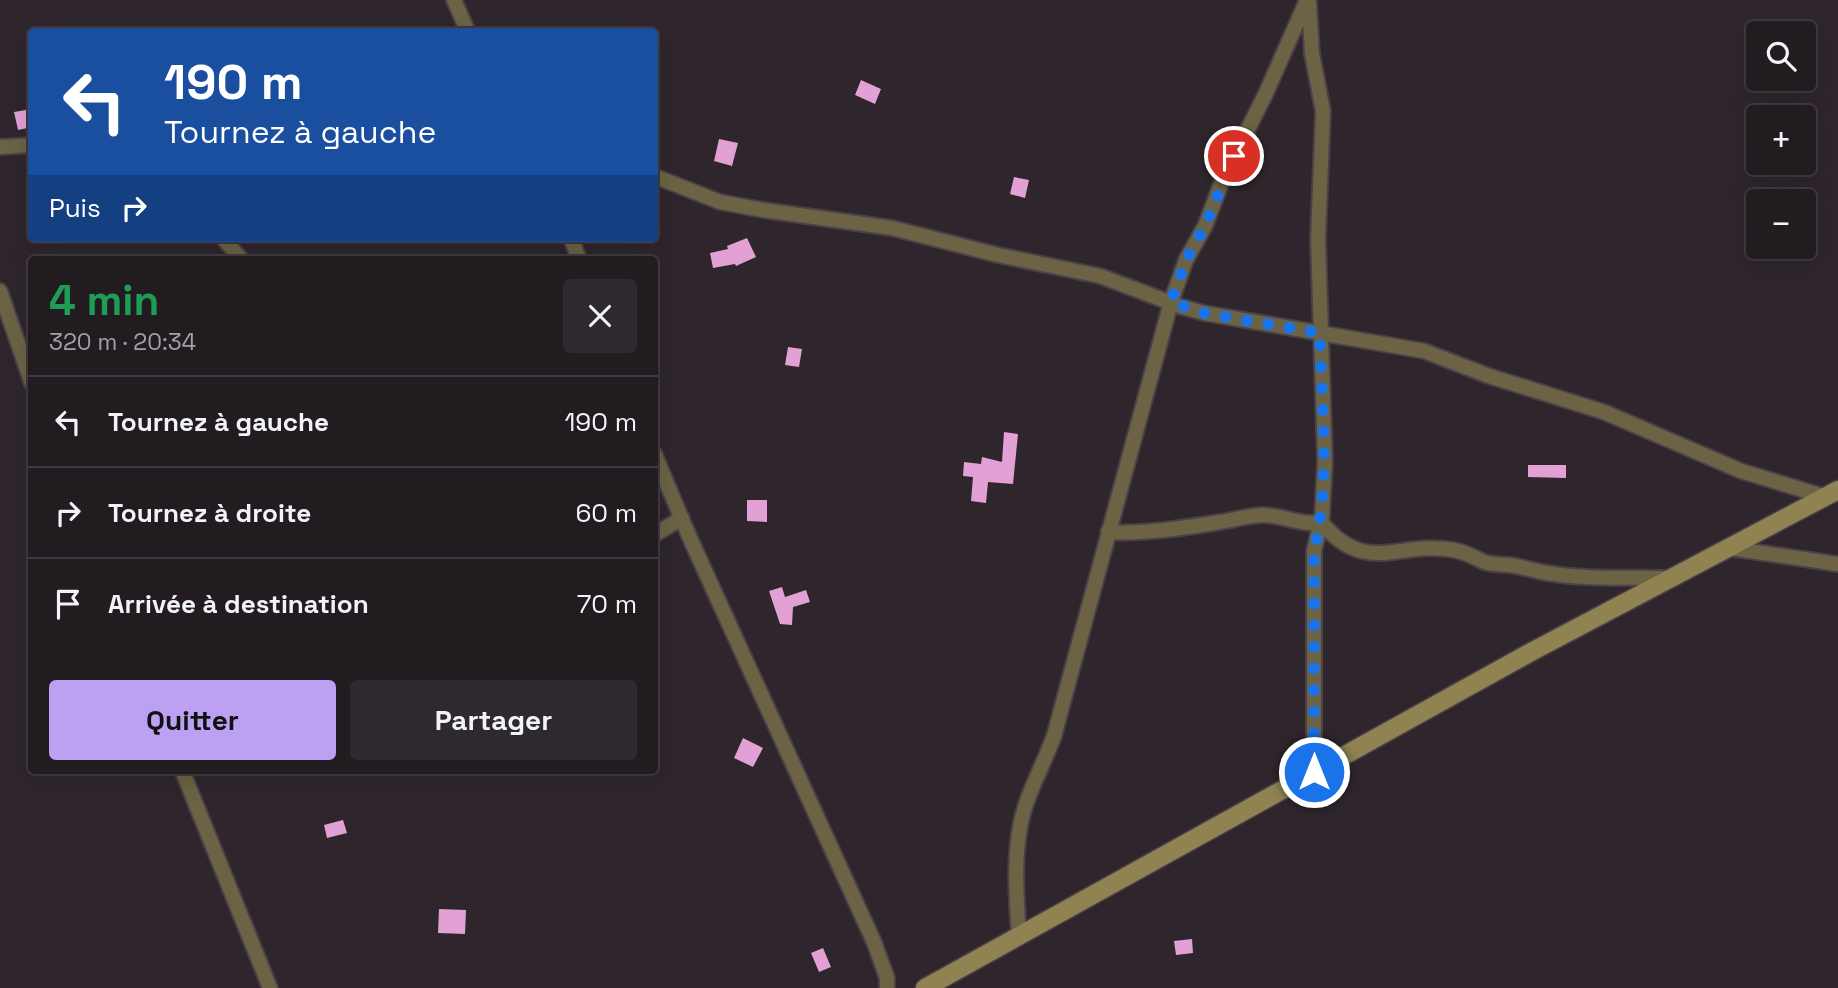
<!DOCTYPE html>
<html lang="fr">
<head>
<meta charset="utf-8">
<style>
	:root { --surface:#221c21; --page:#2e292e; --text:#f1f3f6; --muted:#a2a1a5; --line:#3f3a3f; --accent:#bca0f2 }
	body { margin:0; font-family:"Space Grotesk",sans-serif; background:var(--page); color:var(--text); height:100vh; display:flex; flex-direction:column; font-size:26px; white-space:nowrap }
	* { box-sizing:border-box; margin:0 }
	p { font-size:23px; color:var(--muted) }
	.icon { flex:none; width:38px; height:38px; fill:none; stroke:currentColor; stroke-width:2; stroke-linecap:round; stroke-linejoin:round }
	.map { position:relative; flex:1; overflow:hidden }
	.panel { position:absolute; left:28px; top:256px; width:630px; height:518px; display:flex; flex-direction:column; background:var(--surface); border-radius:7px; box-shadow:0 7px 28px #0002,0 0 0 2px var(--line) }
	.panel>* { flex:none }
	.banner { position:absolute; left:28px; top:28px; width:630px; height:214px; border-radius:7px; box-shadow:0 7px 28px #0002,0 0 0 2px var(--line); background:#1a4fa0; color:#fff; overflow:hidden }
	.controls { position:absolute; left:1746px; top:21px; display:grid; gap:14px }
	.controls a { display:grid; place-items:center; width:70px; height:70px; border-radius:7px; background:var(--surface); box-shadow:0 7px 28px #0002,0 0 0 2px var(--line); font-size:35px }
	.pin { position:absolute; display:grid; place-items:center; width:60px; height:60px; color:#fff; margin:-30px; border:4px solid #fff; border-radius:50%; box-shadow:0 2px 7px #0007 }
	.me { position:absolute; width:77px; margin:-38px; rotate:0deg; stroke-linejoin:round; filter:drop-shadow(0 0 5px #0008) }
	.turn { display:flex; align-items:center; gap:24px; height:147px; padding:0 21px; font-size:32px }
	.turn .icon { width:91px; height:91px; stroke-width:2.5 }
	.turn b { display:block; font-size:49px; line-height:60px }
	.then { display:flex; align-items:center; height:66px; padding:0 21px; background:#0003; gap:14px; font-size:26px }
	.round { display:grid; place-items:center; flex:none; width:74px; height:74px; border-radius:7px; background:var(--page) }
	.overview { display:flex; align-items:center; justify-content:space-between; height:119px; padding:0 21px }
	h1 { font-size:42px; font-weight:700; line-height:52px; color:#1e9e55 }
	.cta { display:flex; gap:14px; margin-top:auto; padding:14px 21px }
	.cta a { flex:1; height:80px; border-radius:7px; background:var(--accent); color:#111; font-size:28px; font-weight:700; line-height:80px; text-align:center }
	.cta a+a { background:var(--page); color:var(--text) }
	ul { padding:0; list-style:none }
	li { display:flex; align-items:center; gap:21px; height:91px; padding:0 21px; border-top:2px solid var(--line) }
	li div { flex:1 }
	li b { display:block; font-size:26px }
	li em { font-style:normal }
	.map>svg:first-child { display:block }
	.building { fill:#e2a0d5 }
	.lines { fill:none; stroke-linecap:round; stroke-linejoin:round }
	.street-casing { stroke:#494147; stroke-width:18 }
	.secondary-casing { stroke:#494147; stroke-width:21 }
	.street { stroke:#6b6344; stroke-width:14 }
	.secondary { stroke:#908351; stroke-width:18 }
	.route { stroke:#1a73e8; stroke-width:12; stroke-dasharray:0 21.6 }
</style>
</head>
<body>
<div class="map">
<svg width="1838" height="988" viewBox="0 0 1838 988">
	<rect width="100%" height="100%" fill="#2e262c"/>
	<path class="building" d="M861 80 881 89 875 104 855 95Z
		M32 109V127L18 130 14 112Z
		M719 139 738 143 732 166 714 161Z
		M1014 177 1029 180 1025 198 1010 194Z
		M747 238 756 257 736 266 735 264 713 268 710 253 728 249 727 246Z
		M788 347 802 349 799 367 785 365Z
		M1004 432 1018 434 1013 484 988 482 986 503 971 501 973 477 963 476 964 462 981 464 982 457 1002 462Z
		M1528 465H1566V478L1528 477Z
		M747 500H767V522L747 521Z
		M782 587 785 597 806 590 810 602 793 607 792 625 780 624 769 591Z
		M743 738 763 748 753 767 734 758Z
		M343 820 347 833 327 838 324 825Z
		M439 909 466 910 465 934 438 933Z
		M1192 939 1193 953 1176 955 1174 941Z
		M823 948 831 967 819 972 811 953Z"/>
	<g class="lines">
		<g class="street-casing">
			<path id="street" d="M454 0 468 32
				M1309 3 1312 54 1323 111 1318 239 1325 462 1322 517 1314 551V772
				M0 147 32 145
				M654 176 720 202 763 210 892 228 998 255 1100 276 1182 307 1204 313 1424 351 1489 376 1604 412 1741 471 1826 497
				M223 238 241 259
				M571 238 579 259
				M0 291 32 384
				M654 453 689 536 874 942 887 978V988
				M1108 532C1145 534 1183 528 1220 522 1235 520 1249 515 1263 515 1283 515 1301 526 1321 522 1366 577 1399 540 1454 550 1466 552 1473 557 1484 562 1492 565 1502 564 1510 565 1523 567 1535 571 1547 573 1588 580 1629 577 1670 578
				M654 535 682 518
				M1729 548 1838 564
				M182 770 270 988
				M1019 936C1016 894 1012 841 1027 801 1035 779 1046 758 1054 736L1171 302 1186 260 1205 226 1223 179 1266 93 1307 0"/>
		</g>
		<g class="secondary-casing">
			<path id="secondary" d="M925 988 1531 652 1838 490"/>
		</g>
		<use href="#street" class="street"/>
		<use href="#secondary" class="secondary"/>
	</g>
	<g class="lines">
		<path class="route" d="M1234 156 1205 226 1186 260 1171 302 1204 313 1320 333C1321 406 1331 480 1314 551V772"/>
	</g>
</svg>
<div class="controls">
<a><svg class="icon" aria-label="search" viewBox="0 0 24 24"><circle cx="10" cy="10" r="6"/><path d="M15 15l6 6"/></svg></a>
<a>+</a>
<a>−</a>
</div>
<div class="pin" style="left:1234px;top:156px;background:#d93025"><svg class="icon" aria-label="arrive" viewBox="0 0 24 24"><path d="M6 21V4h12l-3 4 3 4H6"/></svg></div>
<svg class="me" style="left:1314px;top:772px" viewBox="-20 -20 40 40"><circle r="17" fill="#1a73e8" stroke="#fff" stroke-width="3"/><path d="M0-11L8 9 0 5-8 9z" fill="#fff"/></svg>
<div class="banner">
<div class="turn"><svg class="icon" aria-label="left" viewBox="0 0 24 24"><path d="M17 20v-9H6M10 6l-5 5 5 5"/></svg><div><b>190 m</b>Tournez à gauche</div></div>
<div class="then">Puis<svg class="icon" aria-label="right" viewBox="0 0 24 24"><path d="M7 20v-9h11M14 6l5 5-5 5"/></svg></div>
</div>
<section class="panel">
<div class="overview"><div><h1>4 min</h1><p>320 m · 20:34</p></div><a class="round"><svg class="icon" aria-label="close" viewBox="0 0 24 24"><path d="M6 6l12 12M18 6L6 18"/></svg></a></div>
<ul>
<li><svg class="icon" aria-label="left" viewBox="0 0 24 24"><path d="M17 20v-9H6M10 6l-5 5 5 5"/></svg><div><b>Tournez à gauche</b></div><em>190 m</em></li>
<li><svg class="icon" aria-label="right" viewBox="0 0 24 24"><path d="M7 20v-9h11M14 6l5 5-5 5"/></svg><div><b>Tournez à droite</b></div><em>60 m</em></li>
<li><svg class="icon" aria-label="arrive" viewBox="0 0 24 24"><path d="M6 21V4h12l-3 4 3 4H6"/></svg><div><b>Arrivée à destination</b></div><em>70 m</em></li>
</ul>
<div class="cta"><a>Quitter</a><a>Partager</a></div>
</section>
</div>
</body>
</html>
